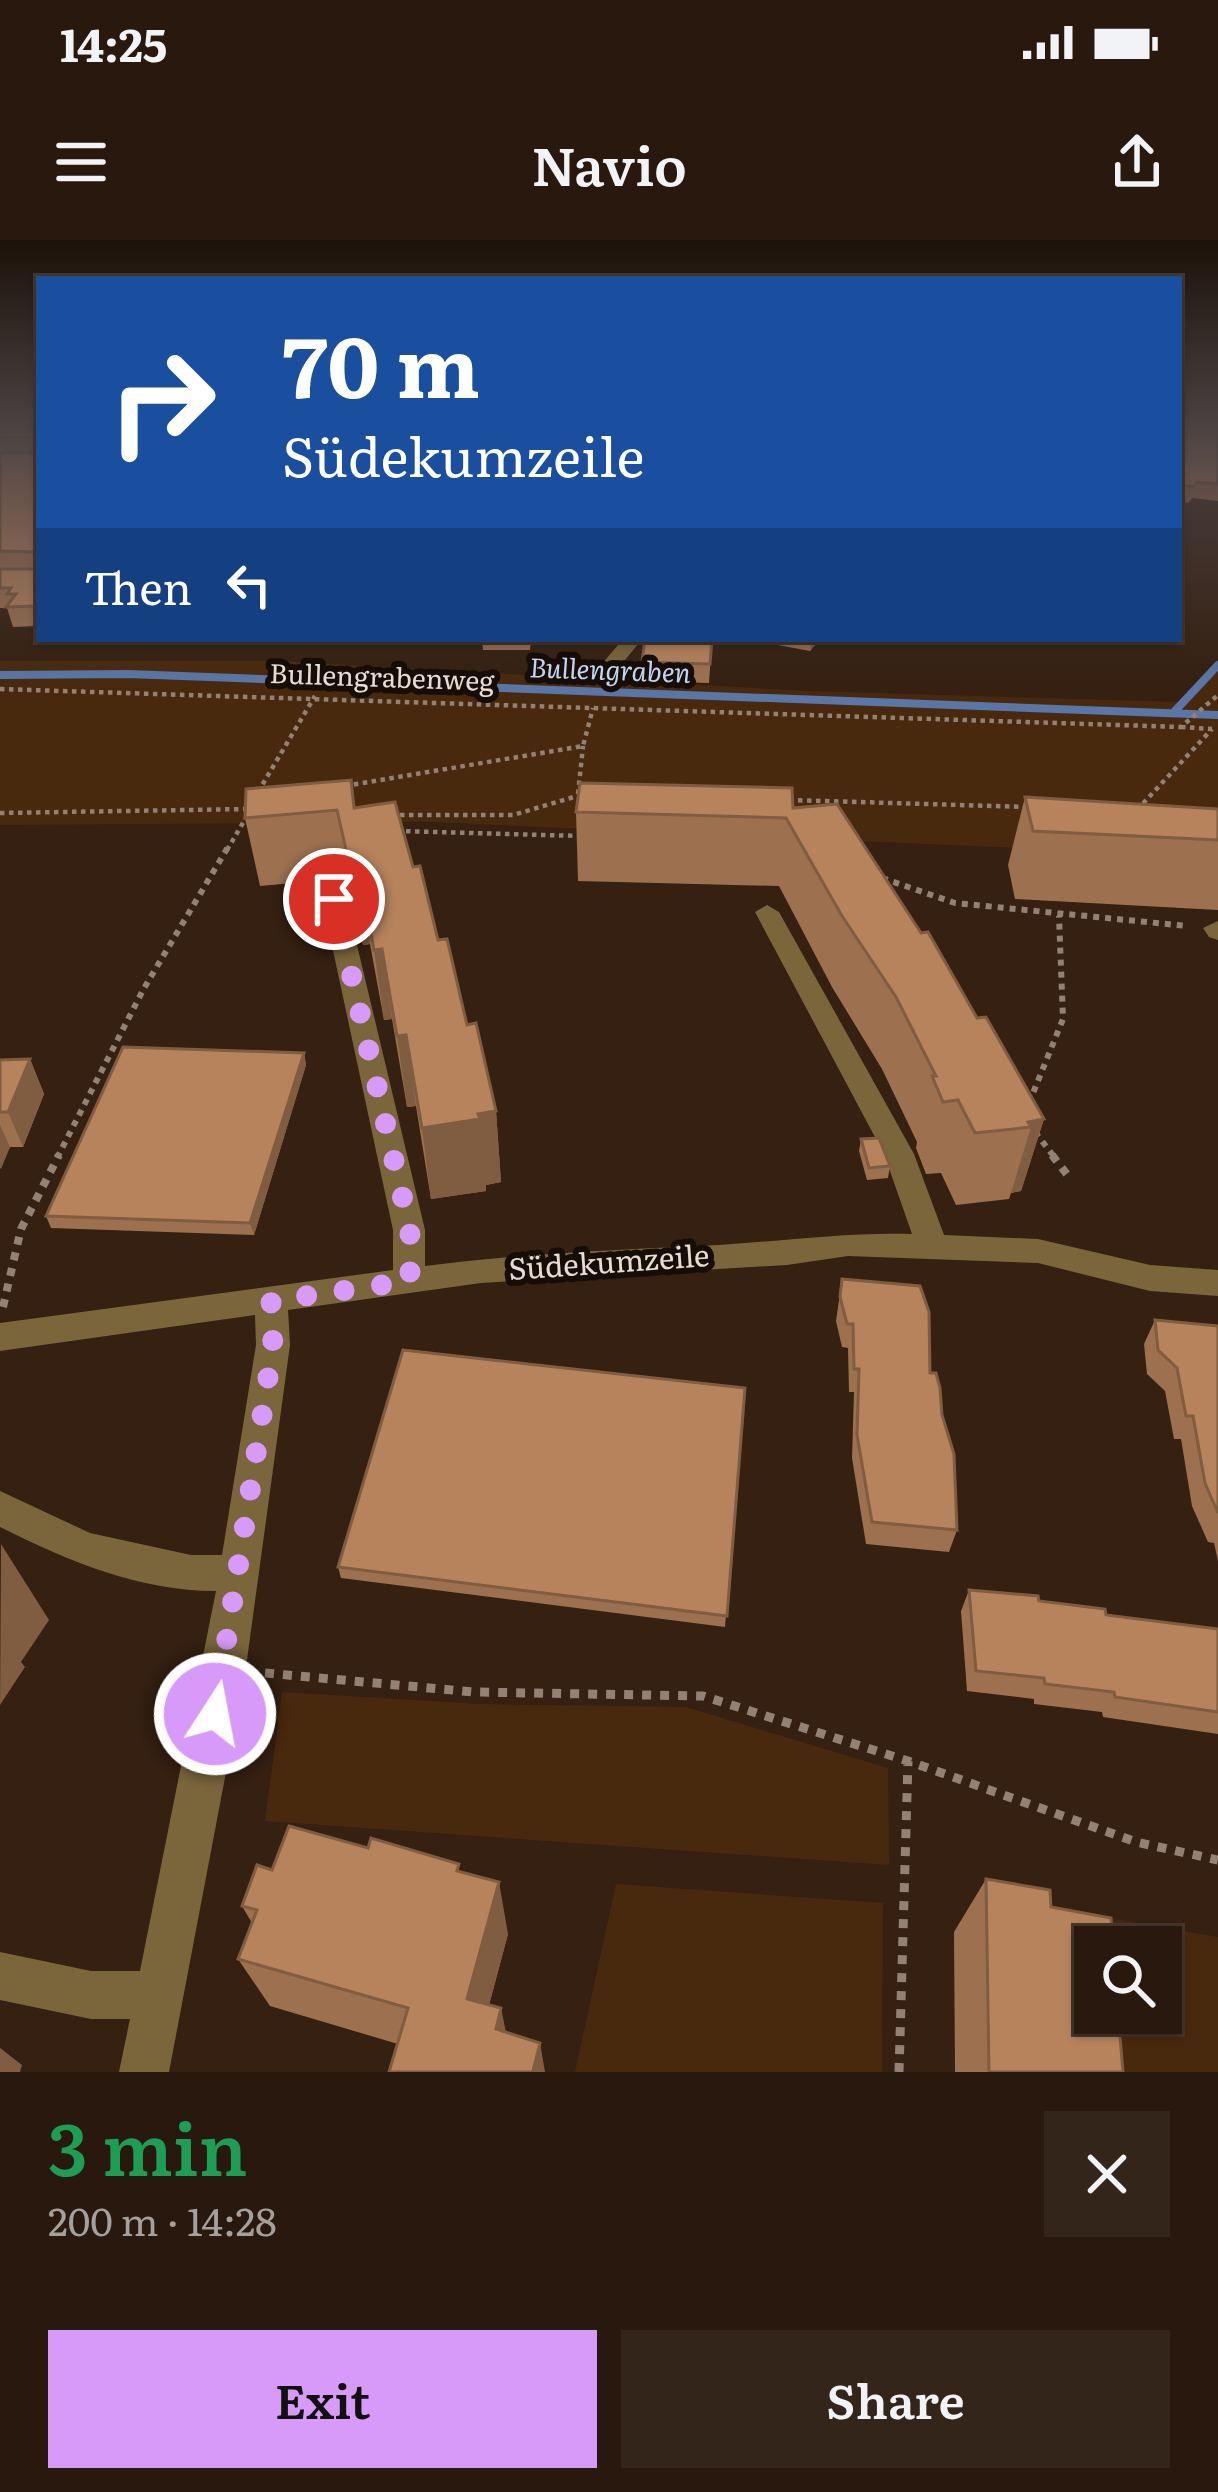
<!DOCTYPE html>
<html lang="en">
<head>
<meta charset="utf-8">
<style>
	:root { --surface:#28180d; --page:#34251b; --text:#f1f3f6; --muted:#a5a09d; --line:#44372e; --accent:#d89af8 }
	body { margin:0; font-family:Literata,serif; background:var(--page); color:var(--text); height:100vh; display:flex; flex-direction:column; font-size:45px; white-space:nowrap }
	* { box-sizing:border-box; margin:0 }
	p { font-size:39px; color:var(--muted) }
	.icon { flex:none; width:66px; height:66px; fill:none; stroke:currentColor; stroke-width:2; stroke-linecap:round; stroke-linejoin:round }
	.map { position:relative; height:1832px; overflow:hidden }
	.sheet { display:flex; flex-direction:column; background:var(--surface); flex:1 }
	.sheet>* { flex:none }
	.top-card { position:absolute; left:36px; top:36px; width:1146px; height:366px; border-radius:0px; box-shadow:0 3px 9px #0004,0 0 0 3px var(--line); background:#1a4fa0; color:#fff; overflow:hidden }
	.tools { position:absolute; left:1074px; top:1686px; display:grid; gap:24px }
	.tools a { display:grid; place-items:center; width:108px; height:108px; border-radius:0px; background:var(--surface); box-shadow:0 3px 9px #0004,0 0 0 3px var(--line); font-size:60px }
	.pin { position:absolute; display:grid; place-items:center; width:102px; height:102px; color:#fff; margin:-51px; border:6px solid #fff; border-radius:50%; box-shadow:0 3px 12px #0007 }
	.me { position:absolute; width:132px; margin:-66px; rotate:11deg; stroke-linejoin:round; filter:drop-shadow(0 0 9px #0008) }
	.turn { display:flex; align-items:center; gap:42px; height:252px; padding:0 48px; font-size:54px }
	.turn .icon { width:156px; height:156px; stroke-width:2.5 }
	.turn b { display:block; font-size:84px; line-height:102px }
	.then { display:flex; align-items:center; height:114px; padding:0 48px; background:#0003; gap:24px; font-size:45px }
	.round { display:grid; place-items:center; flex:none; width:126px; height:126px; border-radius:0px; background:var(--page) }
	.overview { display:flex; align-items:center; justify-content:space-between; height:204px; padding:0 48px }
	h1 { font-size:72px; font-weight:600; line-height:90px; color:#1e9e55 }
	.button { display:flex; gap:24px; margin-top:auto; padding:24px 48px }
	.button a { flex:1; height:138px; border-radius:0px; background:var(--accent); color:#111; font-size:48px; font-weight:600; line-height:138px; text-align:center }
	.button a+a { background:var(--page); color:var(--text) }
	.status { display:flex; justify-content:space-between; align-items:center; height:84px; padding:0 60px; background:var(--surface); direction:ltr }
	.status svg { height:33px; fill:currentColor }
	header { display:flex; justify-content:space-between; align-items:center; height:156px; padding:0 48px; background:var(--surface); font-size:54px; font-weight:600 }
	.map>svg:first-child { display:block }
	.green { fill:#49290e }
	.lines { fill:none; stroke-linecap:round; stroke-linejoin:round }
	.stream { stroke:#5976a6; stroke-width:8 }
	.path-far3 { stroke:#928174; stroke-width:4.5; stroke-dasharray:4.5 4.5; stroke-linecap:butt }
	.path-far2 { stroke:#928174; stroke-width:6; stroke-dasharray:6 6; stroke-linecap:butt }
	.path-far1 { stroke:#928174; stroke-width:8; stroke-dasharray:8 8; stroke-linecap:butt }
	.path { stroke:#928174; stroke-width:9; stroke-dasharray:9 9; stroke-linecap:butt }
	.minor { fill:#7b663c; fill-rule:evenodd }
	.wall { fill:#9d7150 }
	.shaded-wall { fill:#805c41 }
	.building { fill:#b7835d; stroke:#805c41; stroke-width:3 }
	.route { stroke:#d89af8; stroke-width:21; stroke-dasharray:0 37.8 }
	.labels { text-anchor:middle; stroke-width:12; stroke-linejoin:round; paint-order:stroke }
	.far-water-label { font-size:27px; font-style:italic; fill:#c3d4f2; stroke:#160d06 }
	.far-street-label { font-size:27px; fill:#e9dbd1; stroke:#160d06 }
	.street-label { font-size:30px; fill:#e9dbd1; stroke:#160d06 }
</style>
</head>
<body>
<div class="status"><b>14:25</b><svg viewBox="0 0 49 12"><path d="M0 12V9h3v3zM5 12V6h3v6zM10 12V3h3v9zM15 12V0h3v12zM26 1h20v11H26zM47 4h2v5h-2z"/></svg></div>
<header><svg class="icon" aria-label="menu" viewBox="0 0 24 24"><path d="M4 6h16M4 12h16M4 18h16"/></svg>Navio<svg class="icon" aria-label="share" viewBox="0 0 24 24"><path d="M12 15V3M7 8l5-5 5 5M5 13v7h14v-7"/></svg></header>
<div class="map">
<svg width="1218" height="1832" viewBox="0 0 1218 1832">
	<rect width="100%" height="100%" fill="#352011"/>
	<path class="green" d="M1218 420V617L431 582 0 585V421H279L807 451 1178 462Z
		M282 1452 480 1464 686 1467 888 1528 889 1625 265 1581Z
		M616 1644 883 1663 882 1832H575Z
		M1096 1676 1218 1697V1832H1105L1102 1773H1161V1707H1098Z"/>
	<g class="lines">
		<path class="stream" d="M0 435 128 434 1218 475
			M1174 472 1218 425"/>
		<path class="path-far3" d="M0 449 1181 487 1218 455
			M1181 487 1212 489
			M345 546 583 506 593 468
			M258 552 315 456
			M578 554 583 506
			M789 560 1028 567
			M1137 570 1212 489
			M0 573 248 569
			M391 575H513L584 554
			M397 591 582 596
			M227 610 247 576"/>
		<path class="path-far2" d="M882 638 955 663 1187 686
			M1029 863 1063 779 1059 676
			M1035 892 1055 918
			M57 918 143 750 228 607"/>
		<path class="path-far1" d="M1052 915 1069 937
			M3 1067 21 989 59 915"/>
		<path class="path" d="M265 1433 474 1452 703 1456 908 1521 1136 1602 1218 1620
			M899 1832 908 1521"/>
		<path class="minor" d="M623 399H642L605 445H591V437Z
			M334 652 346 659 425 990V1026C523 1013 621 1010 719 1005 784 1001 847 992 912 994L884 914 755 672 767 665 779 672 914 914 944 995 1038 999 1150 1025 1218 1030V1056L1150 1051 1038 1023 848 1016 787 1025 481 1043 288 1070 290 1105 246 1427 169 1832H119L130 1779H91L0 1760V1712L91 1731H140L216 1351C139 1351 68 1321 0 1287V1251L90 1293 191 1315H222L256 1105 255 1075 0 1111V1083L393 1030V990L322 659Z
			M1218 681V700L1209 697 1203 688Z"/>
	</g>
	<path class="wall" d="M0 187H39V386L13 387 7 368H0Z
		M1179 187H1218V261L1192 258 1188 263 1179 261Z
		M482 399H531L530 410H483Z
		M712 399 709 443 642 441V422Z
		M746 399H820L810 411Z
		M1025 557 1218 569V670L1015 659 1008 625Z
		M356 568 413 627 438 700 496 871 501 942 486 945V951L431 959 416 866 407 867 392 779 384 780 370 704 363 705 348 638 260 646 245 578Z
		M793 568 977 778 1044 879 1021 951 1011 953 1009 959 956 965 941 933 926 934 916 908 917 902 882 829 832 747 779 646 578 641 576 572Z
		M304 813 306 825 254 995 51 988 46 976Z
		M30 819 44 854 23 907H10L0 929V820Z
		M861 899 890 926 888 938 867 940 859 911Z
		M842 1039 930 1133 942 1175 957 1290 949 1312 866 1304 852 1218 854 1152H849L848 1108 842 1107 836 1081Z
		M1155 1080 1218 1086V1321L1214 1303 1208 1302 1192 1266 1181 1199H1174L1165 1151 1147 1134 1144 1104Z
		M745 1148 725 1387 341 1338 338 1327Z
		M969 1350 1106 1375 1218 1389V1494L1103 1477 1102 1472 1034 1464V1459L967 1451 961 1371Z
		M272 1630 461 1632 508 1694 489 1765 506 1792 398 1804 270 1766 238 1719 252 1683 242 1666Z
		M986 1639 1051 1667 1123 1832H955L954 1692Z"/>
	<path class="shaded-wall" d="M812 399H820L810 411Z
		M360 635 370 704 363 705 352 636Z
		M382 709 392 779 384 780 374 710Z
		M406 795 416 866 407 867 397 796Z
		M304 813 306 825 254 995 250 983Z
		M30 819 44 854 23 907 8 872Z
		M496 871 501 942 486 945V951L431 959 422 888Z
		M1044 879 1021 951 1011 953 1031 887 1028 882Z
		M0 885 10 907 1 929 0 926Z
		M1 1304 49 1380 21 1422 25 1427 0 1465Z
		M499 1642 508 1694 479 1803 467 1759Z
		M501 1768 510 1812 496 1789Z
		M540 1803 545 1832H533Z
		M0 1808 22 1825 20 1832H0Z"/>
	<path class="building" d="M0 187H39V366L6 367 16 354H7L11 348H0V329H33L38 325 37 312 0 311V213H34L38 198 0 197Z
		M1179 187H1218V244L1197 242 1193 247 1179 244Z
		M645 399H712L710 424 642 422Z
		M351 540 354 568 395 562 413 627 420 626 438 700 447 699 467 785 476 783 496 871 478 874 480 879 422 888 406 795 397 796 382 709 374 710 360 635 352 636 337 570 245 578 246 549Z
		M580 543 792 548 793 568 837 564 921 693 928 692 977 778 986 777 1044 879 1028 882 1031 887 975 893 958 860 943 862 932 836H936L896 757 842 676 786 578 576 572Z
		M1025 557 1218 569V600L1033 591Z
		M123 807 304 813 250 983 46 976Z
		M30 819 8 872H0V820Z
		M879 898 890 926 869 928 861 899Z
		M842 1039 920 1046 929 1072 930 1133H936L940 1148 942 1175 954 1214 957 1290 872 1282 857 1195 859 1129H854L853 1084H847L840 1057Z
		M1155 1080 1218 1086V1273L1205 1243 1193 1176H1186L1177 1128 1158 1110Z
		M403 1110 745 1148 727 1376 338 1327Z
		M969 1350 1038 1356 1039 1361 1105 1369 1106 1375 1218 1389V1472L1115 1457 1114 1452 1045 1444 1044 1438 976 1431Z
		M289 1586 368 1608 371 1598 459 1624 457 1631 499 1642 467 1759 501 1768 496 1789 540 1803 533 1831 536 1832H389L408 1768 238 1719 257 1670 242 1666 257 1625 272 1630Z
		M986 1639 1050 1650 1051 1667 1111 1678 1113 1707H1095V1773H1118L1123 1832H989Z"/>
	<linearGradient id="sky" x2="0" y2="1"><stop stop-color="#1d1209"/><stop offset="0.42" stop-color="#4b4243"/><stop offset="1" stop-color="#4b4243" stop-opacity="0"/></linearGradient>
	<rect width="1218" height="443" fill="url(#sky)"/>
	<g class="lines">
		<path class="route" d="M215 1474 273 1106 271 1061 410 1041V990L334 659"/>
	</g>
	<g class="labels">
		<g class="far-water-label">
			<text transform="translate(610 431) rotate(2)" y="9">Bullengraben</text>
		</g>
		<g class="far-street-label">
			<text transform="translate(382 438) rotate(2)" y="9">Bullengrabenweg</text>
		</g>
		<g class="street-label">
			<text transform="translate(609 1023) rotate(-4)" y="10">Südekumzeile</text>
		</g>
	</g>
</svg>
<div class="tools">
<a><svg class="icon" aria-label="search" viewBox="0 0 24 24"><circle cx="10" cy="10" r="6"/><path d="M15 15l6 6"/></svg></a>
</div>
<div class="pin" style="left:334px;top:659px;background:#d93025"><svg class="icon" aria-label="arrive" viewBox="0 0 24 24"><path d="M6 21V4h12l-3 4 3 4H6"/></svg></div>
<svg class="me" style="left:215px;top:1474px" viewBox="-20 -20 40 40"><circle r="17" fill="#d89af8" stroke="#fff" stroke-width="3"/><path d="M0-11L8 9 0 5-8 9z" fill="#fff"/></svg>
<div class="top-card">
<div class="turn"><svg class="icon" aria-label="right" viewBox="0 0 24 24"><path d="M7 20v-9h11M14 6l5 5-5 5"/></svg><div><b>70 m</b>Südekumzeile</div></div>
<div class="then">Then<svg class="icon" aria-label="left" viewBox="0 0 24 24"><path d="M17 20v-9H6M10 6l-5 5 5 5"/></svg></div>
</div>
</div>
<section class="sheet">
<div class="overview"><div><h1>3 min</h1><p>200 m · 14:28</p></div><a class="round"><svg class="icon" aria-label="close" viewBox="0 0 24 24"><path d="M6 6l12 12M18 6L6 18"/></svg></a></div>
<div class="button"><a>Exit</a><a>Share</a></div>
</section>
</body>
</html>
